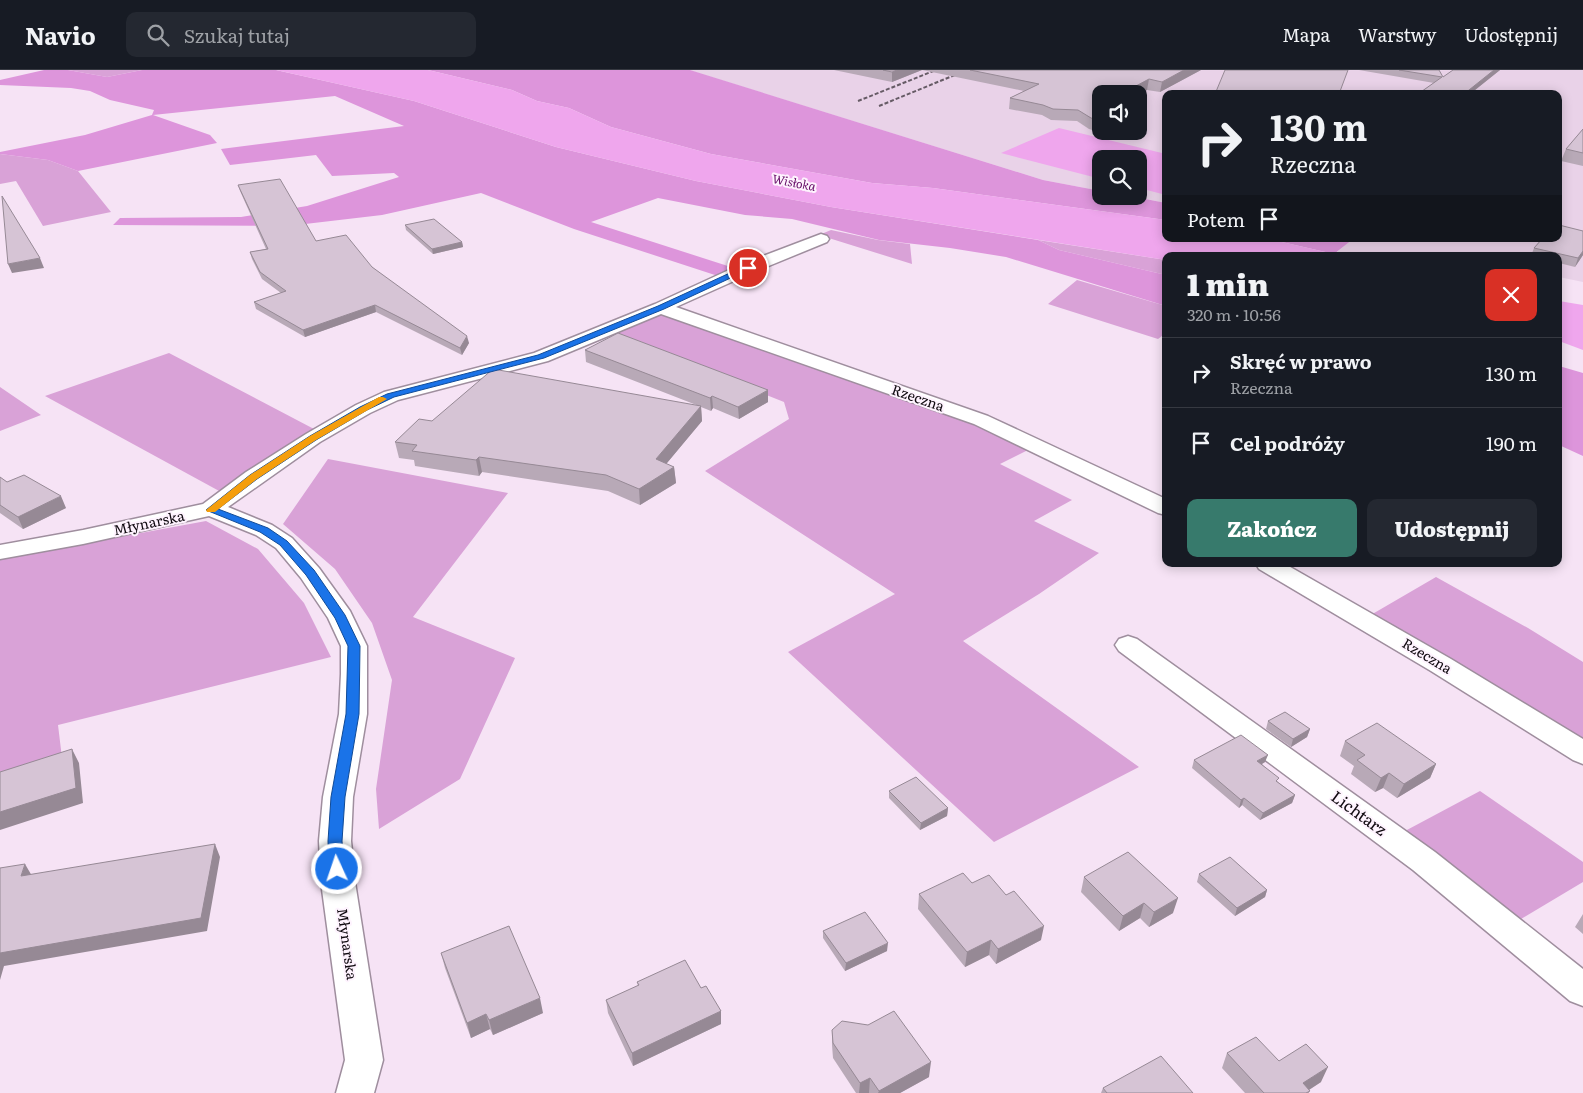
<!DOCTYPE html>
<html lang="pl">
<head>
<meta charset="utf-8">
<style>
	:root { --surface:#171b24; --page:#242831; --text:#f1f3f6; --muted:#9ea1a6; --line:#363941; --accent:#377a6c }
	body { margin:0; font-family:Literata,serif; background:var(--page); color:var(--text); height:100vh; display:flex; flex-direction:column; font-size:19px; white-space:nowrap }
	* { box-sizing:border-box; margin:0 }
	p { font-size:16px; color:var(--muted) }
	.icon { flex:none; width:28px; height:28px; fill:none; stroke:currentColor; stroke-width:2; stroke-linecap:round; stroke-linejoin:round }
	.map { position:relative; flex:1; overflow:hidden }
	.details { position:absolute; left:1162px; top:182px; width:400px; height:315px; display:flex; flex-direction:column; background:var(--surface); border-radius:10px; box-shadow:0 2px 12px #0003 }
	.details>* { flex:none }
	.banner { position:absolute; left:1162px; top:20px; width:400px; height:152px; border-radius:10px; box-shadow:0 2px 12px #0003; background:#171b24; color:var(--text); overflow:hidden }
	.buttons { position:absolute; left:1092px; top:15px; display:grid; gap:10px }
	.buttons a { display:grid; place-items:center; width:55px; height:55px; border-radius:10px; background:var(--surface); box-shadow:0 2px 12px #0003; font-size:25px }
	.pin { position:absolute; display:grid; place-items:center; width:42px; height:42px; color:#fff; margin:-21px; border:2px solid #fff; border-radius:50%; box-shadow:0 1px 5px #0007 }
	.me { position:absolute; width:55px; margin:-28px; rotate:357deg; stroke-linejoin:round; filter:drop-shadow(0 0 4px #0008) }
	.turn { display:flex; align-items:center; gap:18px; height:105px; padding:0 25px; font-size:22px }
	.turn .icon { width:65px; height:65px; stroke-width:2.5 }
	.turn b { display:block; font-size:35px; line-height:42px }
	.then { display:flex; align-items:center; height:48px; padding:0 25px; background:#0003; gap:10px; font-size:19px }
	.round { display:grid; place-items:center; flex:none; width:52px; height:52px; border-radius:10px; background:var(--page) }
	.head { display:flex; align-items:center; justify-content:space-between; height:85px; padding:0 25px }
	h1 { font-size:30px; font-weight:800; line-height:38px }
	.primary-button { display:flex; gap:10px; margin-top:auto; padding:10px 25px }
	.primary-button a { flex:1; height:58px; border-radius:10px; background:var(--accent); color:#fff; font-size:20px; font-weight:800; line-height:58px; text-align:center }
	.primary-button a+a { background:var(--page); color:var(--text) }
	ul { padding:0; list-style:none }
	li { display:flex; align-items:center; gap:15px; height:70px; padding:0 25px; border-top:1px solid var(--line) }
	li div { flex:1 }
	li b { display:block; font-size:19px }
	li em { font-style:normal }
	header { display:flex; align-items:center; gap:30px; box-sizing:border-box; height:70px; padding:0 25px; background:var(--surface); border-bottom:1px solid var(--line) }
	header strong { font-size:24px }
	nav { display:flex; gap:28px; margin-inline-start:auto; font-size:18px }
	.search { width:350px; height:45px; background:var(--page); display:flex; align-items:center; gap:12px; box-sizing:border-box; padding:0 18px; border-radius:10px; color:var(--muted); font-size:19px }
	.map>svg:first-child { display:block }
	.built { fill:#e9d2e8; fill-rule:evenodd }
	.green { fill:#d9a2d7 }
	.forest { fill:#dd95db }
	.water { fill:#efa6ed }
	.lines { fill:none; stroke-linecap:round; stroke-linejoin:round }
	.minor-casing { stroke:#9f8e9e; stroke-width:3 }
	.minor { fill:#fff; fill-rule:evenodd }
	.rail { stroke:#665b65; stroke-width:2; stroke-dasharray:4 2; stroke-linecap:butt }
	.wall { fill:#b8a9b7 }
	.shaded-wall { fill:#968995 }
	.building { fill:#d6c4d5; stroke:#968995 }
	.route { fill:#1a73e8; stroke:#114b97 }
	.slow { fill:#f59e0b }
	.labels { text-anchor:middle; stroke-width:4; stroke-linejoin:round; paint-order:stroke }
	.far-water-label { font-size:12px; font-style:italic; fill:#630a65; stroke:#fef3fe }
	.street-label { font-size:14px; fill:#100a10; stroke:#fef3fe }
	.near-street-label { font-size:16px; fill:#100a10; stroke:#fef3fe }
</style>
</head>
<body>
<header>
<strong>Navio</strong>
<div class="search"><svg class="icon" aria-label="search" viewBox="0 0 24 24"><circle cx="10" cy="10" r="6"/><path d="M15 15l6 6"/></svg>Szukaj tutaj</div>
<nav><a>Mapa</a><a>Warstwy</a><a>Udostępnij</a></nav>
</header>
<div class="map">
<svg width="1583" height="1023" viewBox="0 0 1583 1023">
	<rect width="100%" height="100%" fill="#f6e3f5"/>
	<path class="built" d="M689 0H1583V212L1559 207V186H1345L1335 184 1352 169H1559V24H1166V133L1131 126H1139V89H1101V121L1043 110ZM1101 24H1139V61H1101Z"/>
	<path class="green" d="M68 0H142L107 7Z
		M0 84 48 90 78 101 111 142 43 156 16 111 0 114Z
		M831 160 878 170 910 174 912 194 819 165Z
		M1038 170 1166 190V205L1059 180Z
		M1077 210 1166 236V263L1158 269 1048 234Z
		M656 243 669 244 973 352 1032 378 1000 394 1072 430 1034 451 1099 483 1039 524 963 571 1139 697 994 772 788 582 895 524 705 401 789 349 784 332 639 274 614 261Z
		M169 283 314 359 221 422 45 326Z
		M0 317 41 345 0 361Z
		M328 389 508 423 413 547 515 588 460 709 379 759 376 719 392 610 372 553 335 499 283 454Z
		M206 451 258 479 304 533 331 587 58 655 62 688 0 704V489Z
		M1436 507 1528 558 1583 592V670L1369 546Z
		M1480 721 1583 792V812L1521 849 1405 761Z"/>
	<path class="forest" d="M44 0H68L107 7 142 0H276L414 31 556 77 696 111 831 137 1038 170 1059 180 1166 205V236L1006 187 950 178 879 170 792 149 745 145 658 128 591 152 734 198 718 206 574 159 481 123 382 145 288 156 113 155 120 148 241 147 307 136 399 107 394 103 332 106 316 85 230 95 221 79 404 56 335 26 153 45 210 65 217 73 78 101 48 90 0 84V82L85 65 152 45 154 40 110 30 90 21 71 18 0 15V10Z
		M428 0H690L1043 110 1101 121V126H1130L1166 133V150L933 118 872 113 711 84 611 57 569 38 537 31 512 20Z
		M1269 169H1353L1334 184Z
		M1559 296 1583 303V386L1559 375Z"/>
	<path class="water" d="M276 0H428L512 20 537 31 569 38 611 57 711 84 872 113 933 118 1166 150V169H1269L1343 186H1166V190L831 137 696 111 556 77 414 31Z
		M1059 58 1166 84V125L1139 118V89H1101V109L1001 83Z
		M1559 231 1583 235V280L1559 271Z"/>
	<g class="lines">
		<g class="minor-casing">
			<path id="minor" d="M821 164 827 166 829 169 827 172 754 202 676 237 988 346 1166 429V445L1158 443 974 354 661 244 548 291 398 330 370 343 320 372 228 437 272 455 292 468 319 498 350 541 367 576V644L353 727 351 771 355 812 383 990 374 1023H336L345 990 321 812 319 771 323 727 339 644 341 604V576L328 548 301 508 276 478 256 465 209 446 83 474 0 489V475L83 460 203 434 246 402 306 364 356 335 384 322 534 283 655 234 742 194Z
				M1256 494H1285L1451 589 1583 669V694L1573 690 1431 601 1259 499Z
				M1128 566 1137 569 1435 782 1583 899V936L1570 931 1413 800 1119 581 1115 575 1119 569Z"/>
		</g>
		<use href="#minor" class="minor"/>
		<path class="rail" d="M858 31 936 0
			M879 36 967 0"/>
	</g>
	<path class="wall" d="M834 0H1201L1160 22 1147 20 1139 24H1101V61H1107L1106 64 1089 59 1077 51 1051 50 1042 45 1009 39 1010 28 1024 21 922 0 892 12Z
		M1359 0H1439L1443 7 1453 0H1500L1470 24H1418L1434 13Z
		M1583 59V96L1561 91 1566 79Z
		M238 115 316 171 372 197 469 273 462 285 376 242 305 267 256 239 254 232 281 223 262 209 252 189 250 182 266 179 240 121Z
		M405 155 462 172 463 177 433 184 406 160Z
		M1534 178 1583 185 1575 197 1559 193V186H1531Z
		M585 280 768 332 739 349 713 338 711 341 701 337 702 351 666 394 674 397 676 413 640 435 608 421 482 402 479 406 415 396 414 390 399 388 395 372 432 351 699 336 586 292Z
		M0 407 7 412 66 438 23 459 0 443Z
		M1268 651 1310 659 1307 667 1291 677 1266 659Z
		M1345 671 1436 694 1430 708 1397 728 1383 718 1375 722 1351 704 1354 696 1340 686Z
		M1194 690 1265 692 1262 694 1278 712 1295 725 1292 733 1260 750 1242 735 1239 738 1192 698Z
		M889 721 948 738 947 746 920 760 889 728Z
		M1199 804 1267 820 1265 827 1235 846 1197 812Z
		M1084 807 1173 843 1149 857 1140 848 1119 861 1081 822Z
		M972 813 1041 870 996 894 989 885 965 897 918 839 919 824Z
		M1583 844V864L1575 857Z
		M823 861 887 881 845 901 823 868Z
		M441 883 543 943 493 965 490 959 471 968 445 898Z
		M637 912 701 918 721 941V954L633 996 608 943 606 930 638 916Z
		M832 960 929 1007 900 1023H856L833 988 832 975Z
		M1227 983 1279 991 1321 1012 1309 1020V1023H1245L1222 998Z
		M1103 1018 1193 1023H1101Z"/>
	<path class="shaded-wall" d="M897 0H922L892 12V2Z
		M1184 0H1201L1160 22 1162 12Z
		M1494 0H1500L1470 24H1464Z
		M1149 9 1147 20 1139 24H1121Z
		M462 172 463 177 433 184 432 179Z
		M1583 181V185L1575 197 1578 188Z
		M40 188 44 198 12 203 8 194Z
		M375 235 376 242 305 267 303 260Z
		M467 266 469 273 462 285 460 278Z
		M768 320V332L739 349 738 337Z
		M712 326 713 338 711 341 710 328Z
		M701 336 702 351 657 405 656 389Z
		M479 387 482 402 479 406 476 390Z
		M674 397 676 413 640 435 639 419Z
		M61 426 66 438 23 459 18 447Z
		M1310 659 1307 667 1291 677 1293 669Z
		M72 679 79 693 83 733 0 760V742Z
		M1268 685 1265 692 1255 698 1257 691Z
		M1436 694 1430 708 1397 728 1404 714Z
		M1389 703 1383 718 1375 722 1381 708Z
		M1295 725 1292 733 1260 750 1263 743Z
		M1244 728 1242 735 1239 738 1241 730Z
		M948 738 947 746 920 760 921 753Z
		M215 774 220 787 207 861 4 896 0 910V883Z
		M25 794 32 806H21Z
		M1267 820 1265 827 1235 846 1237 838Z
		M1178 828 1173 843 1149 857 1154 842Z
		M1144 833 1140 848 1119 861 1123 846Z
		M1044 856 1041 870 996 894 998 879Z
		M991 870 989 885 965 897 967 882Z
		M888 873 887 881 845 901 846 893Z
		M540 928 543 943 493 965 489 950Z
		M721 941V954L633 996 632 983Z
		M486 944 490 959 471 968 467 953Z
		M931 992 929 1007 900 1023H878L879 1021Z
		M1328 997 1321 1012 1304 1023 1303 1013Z
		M870 1008 869 1023H859L860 1013Z"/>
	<path class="building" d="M883 0H897L892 2Z
		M970 0H1184L1162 12 1149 9 1121 24H1101V51L1091 48 1078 40 1053 39 1043 35 1010 28 1039 14Z
		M1225 0H1348L1339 24H1215Z
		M1399 0H1439L1443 7 1453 0H1494L1464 24H1418L1442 7Z
		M1583 59V83L1566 79Z
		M280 109 316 171 346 165 372 197 467 266 460 278 375 235 303 260 254 232 286 221 260 202 250 182 268 179 238 115Z
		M2 126 40 188 8 194Z
		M434 149 462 172 432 179 405 155Z
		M1559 155 1583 161V181L1578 188 1534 178 1542 169H1559Z
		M618 263 768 320 738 337 712 326 710 328 585 280Z
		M493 299 701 336 656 389 674 397 639 419 606 405 479 387 476 390 412 381 417 375 395 372 419 349 432 351Z
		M24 405 61 426 18 447 0 435V407L7 412Z
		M1285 642 1310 659 1293 669 1268 651Z
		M1377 653 1436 694 1404 714 1389 703 1381 708 1357 690 1365 685 1345 671Z
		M1241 665 1268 685 1257 691 1279 708 1276 711 1295 725 1263 743 1244 728 1241 730 1194 690Z
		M72 679 76 718 0 742V702Z
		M916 707 948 738 921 753 889 721Z
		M215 774 201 848 0 883V798L25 794 21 806Z
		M1128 782 1178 828 1154 842 1144 833 1123 846 1084 807Z
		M1230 787 1267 820 1237 838 1199 804Z
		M963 803 972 813 989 805 1006 825 1014 821 1044 856 998 879 991 870 967 882 919 824Z
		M865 842 888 873 846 893 823 861Z
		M509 856 540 928 489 950 486 944 467 953 441 883Z
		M685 890 701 918 706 916 721 941 632 983 606 930 639 915 637 912Z
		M894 941 931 992 879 1021 870 1008 860 1013 833 973 832 960 842 951 868 955Z
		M1256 967 1279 991 1306 974 1328 997 1303 1013 1310 1021 1306 1023H1264L1227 983Z
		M1161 986 1193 1023H1107L1103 1018Z"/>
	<path class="route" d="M745 196 752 198 664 239 544 288 394 327 367 340 316 370 257 409 218 439 268 458 287 471 314 500 345 545 360 576 359 644 345 727 342 771 344 799 342 803 337 804 331 803 329 799 328 771 331 727 346 644 348 576 335 548 306 505 280 475 260 462 206 440 250 405 310 366 360 337 387 324 538 285 658 236Z"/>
	<path class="slow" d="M379 327H383L387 329 316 370 257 409 215 442H207L206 440 250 405 310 366Z"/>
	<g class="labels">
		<g class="far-water-label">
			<text transform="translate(794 113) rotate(11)" y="4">Wisłoka</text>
		</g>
		<g class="street-label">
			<text transform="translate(918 328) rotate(19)" y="5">Rzeczna</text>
			<text transform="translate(149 453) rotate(-12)" y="5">Młynarska</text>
			<text transform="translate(1427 586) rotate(31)" y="5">Rzeczna</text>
			<text transform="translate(347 874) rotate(82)" y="5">Młynarska</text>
		</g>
		<g class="near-street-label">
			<text transform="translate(1359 743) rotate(36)" y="6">Lichtarz</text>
		</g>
	</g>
</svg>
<div class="buttons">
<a><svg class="icon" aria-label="sound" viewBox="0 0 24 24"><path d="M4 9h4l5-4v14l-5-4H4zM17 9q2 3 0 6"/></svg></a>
<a><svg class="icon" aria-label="search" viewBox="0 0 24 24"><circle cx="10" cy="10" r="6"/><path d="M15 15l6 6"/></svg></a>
</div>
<div class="pin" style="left:748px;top:198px;background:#d93025"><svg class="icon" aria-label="arrive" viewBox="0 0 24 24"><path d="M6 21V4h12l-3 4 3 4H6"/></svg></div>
<svg class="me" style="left:337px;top:799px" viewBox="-20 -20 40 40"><circle r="17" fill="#1a73e8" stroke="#fff" stroke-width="3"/><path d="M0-11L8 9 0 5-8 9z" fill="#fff"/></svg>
<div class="banner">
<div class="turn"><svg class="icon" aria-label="right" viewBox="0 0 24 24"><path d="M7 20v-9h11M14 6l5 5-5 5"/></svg><div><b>130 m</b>Rzeczna</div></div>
<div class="then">Potem<svg class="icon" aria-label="arrive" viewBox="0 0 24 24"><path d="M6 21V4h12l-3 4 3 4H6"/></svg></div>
</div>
<section class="details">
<div class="head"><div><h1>1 min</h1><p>320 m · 10:56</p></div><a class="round" style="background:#d93025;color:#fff"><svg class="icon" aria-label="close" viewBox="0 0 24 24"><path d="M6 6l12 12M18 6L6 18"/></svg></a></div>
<ul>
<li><svg class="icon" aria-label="right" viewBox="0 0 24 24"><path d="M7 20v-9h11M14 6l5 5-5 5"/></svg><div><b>Skręć w prawo</b><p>Rzeczna</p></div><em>130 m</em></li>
<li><svg class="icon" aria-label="arrive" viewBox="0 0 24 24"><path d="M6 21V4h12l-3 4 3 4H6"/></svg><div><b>Cel podróży</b></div><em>190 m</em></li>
</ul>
<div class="primary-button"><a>Zakończ</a><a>Udostępnij</a></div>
</section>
</div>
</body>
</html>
